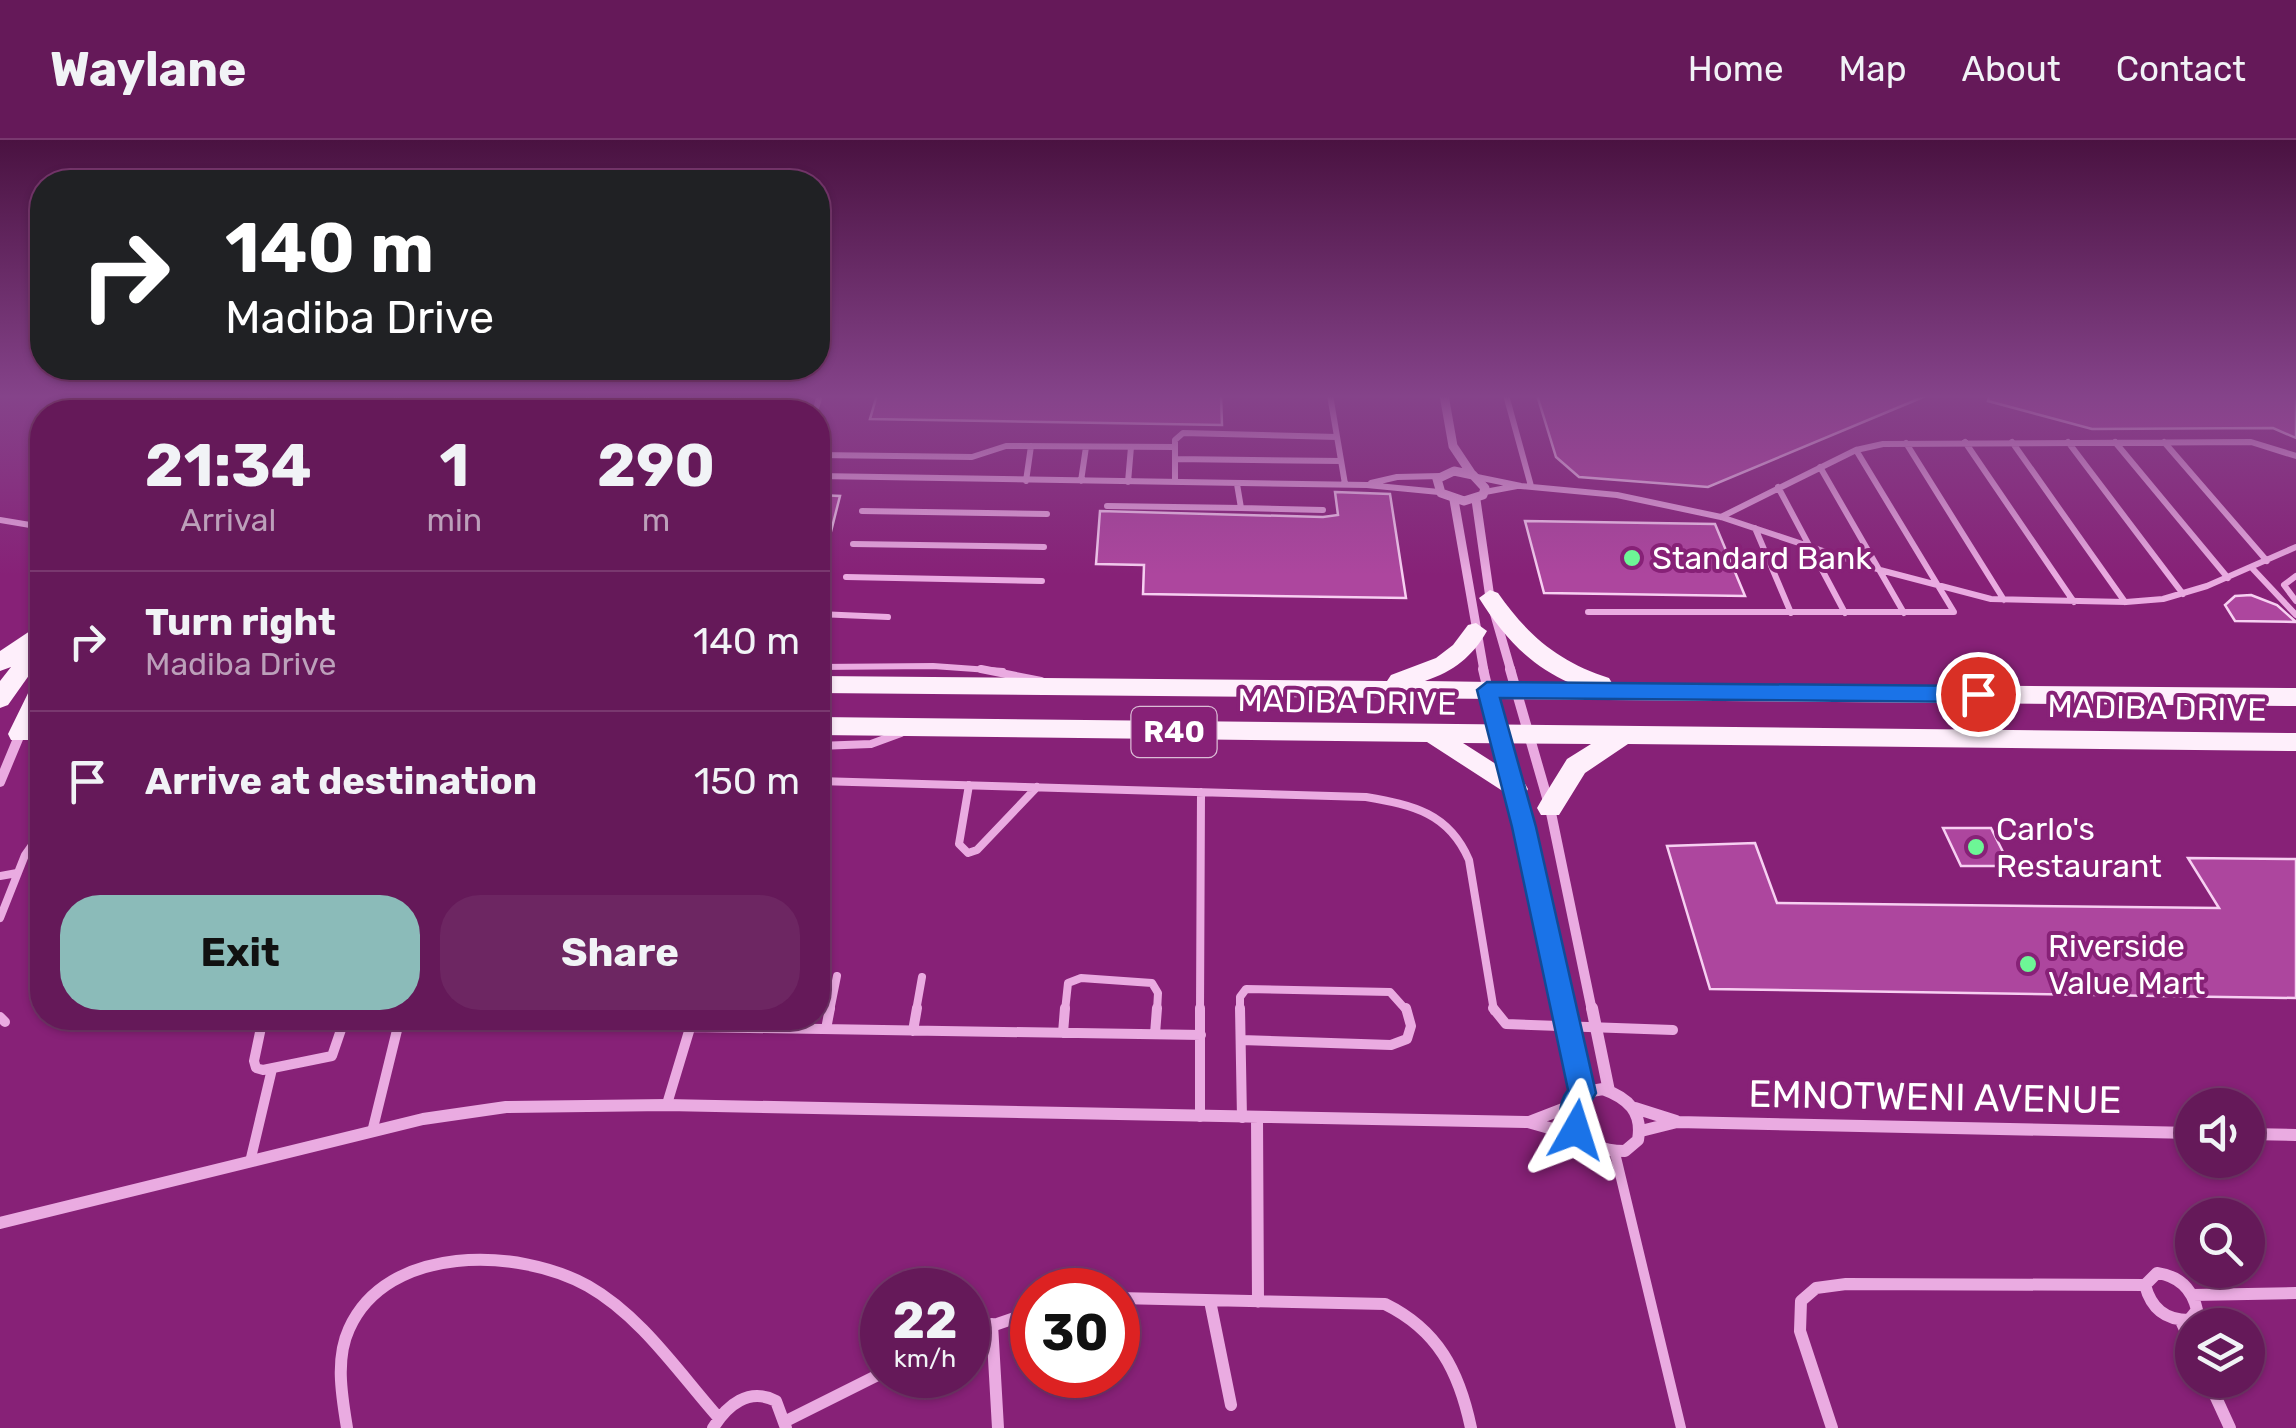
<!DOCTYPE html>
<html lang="en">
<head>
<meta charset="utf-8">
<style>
	:root { --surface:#651959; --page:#6d2662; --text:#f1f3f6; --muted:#bca0ba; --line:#79386f; --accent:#8bbbb9 }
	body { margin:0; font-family:Rubik,sans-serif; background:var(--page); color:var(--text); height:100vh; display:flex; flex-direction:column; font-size:38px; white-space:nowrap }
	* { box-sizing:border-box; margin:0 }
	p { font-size:32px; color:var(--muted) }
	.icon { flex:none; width:55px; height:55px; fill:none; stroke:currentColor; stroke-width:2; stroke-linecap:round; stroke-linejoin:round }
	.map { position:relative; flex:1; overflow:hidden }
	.panel { position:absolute; left:30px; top:260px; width:800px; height:630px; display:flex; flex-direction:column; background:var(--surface); border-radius:40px; box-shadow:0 2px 8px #0004,0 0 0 2px var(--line) }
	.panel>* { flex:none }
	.guide { position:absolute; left:30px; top:30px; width:800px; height:210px; border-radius:40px; box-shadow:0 2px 8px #0004,0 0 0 2px var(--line); background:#202124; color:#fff; overflow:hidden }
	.fabs { position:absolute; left:2175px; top:948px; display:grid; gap:20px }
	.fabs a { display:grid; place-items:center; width:90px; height:90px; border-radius:50%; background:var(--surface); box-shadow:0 2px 8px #0004,0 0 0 2px var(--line); font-size:50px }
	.speed { position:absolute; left:860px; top:1128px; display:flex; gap:20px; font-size:50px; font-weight:700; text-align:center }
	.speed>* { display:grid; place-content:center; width:130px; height:130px; border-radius:50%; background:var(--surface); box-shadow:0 2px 8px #0004,0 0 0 2px var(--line); line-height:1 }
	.speed small { font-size:25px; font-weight:400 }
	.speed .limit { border:15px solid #d22; background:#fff; color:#111 }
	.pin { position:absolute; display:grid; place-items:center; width:85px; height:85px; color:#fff; margin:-42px; border:5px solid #fff; border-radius:50%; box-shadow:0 2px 10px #0007 }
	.me { position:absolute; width:110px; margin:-55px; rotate:6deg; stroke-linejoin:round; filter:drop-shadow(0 0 8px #0008) }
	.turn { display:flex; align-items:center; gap:35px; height:210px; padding:0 30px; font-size:45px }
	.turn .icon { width:130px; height:130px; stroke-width:2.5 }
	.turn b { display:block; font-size:70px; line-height:85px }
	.eta { display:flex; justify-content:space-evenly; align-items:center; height:170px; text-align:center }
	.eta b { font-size:60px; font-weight:700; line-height:70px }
	.button { display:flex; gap:20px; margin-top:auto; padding:20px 30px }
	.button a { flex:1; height:115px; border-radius:40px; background:var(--accent); color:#111; font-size:40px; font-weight:700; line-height:115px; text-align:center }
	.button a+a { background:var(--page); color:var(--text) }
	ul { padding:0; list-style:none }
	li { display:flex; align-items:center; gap:30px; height:140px; padding:0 30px; border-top:2px solid var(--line) }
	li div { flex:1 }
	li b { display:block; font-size:38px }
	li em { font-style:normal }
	header { display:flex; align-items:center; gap:60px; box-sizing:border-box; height:140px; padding:0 50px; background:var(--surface); border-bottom:2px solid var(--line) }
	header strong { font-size:48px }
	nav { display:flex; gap:55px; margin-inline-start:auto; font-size:35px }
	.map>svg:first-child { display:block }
	.building { fill:#ad469e; stroke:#f7d0f2; stroke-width:2.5 }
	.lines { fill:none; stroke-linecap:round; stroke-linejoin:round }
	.lane-far2 { stroke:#eaabe1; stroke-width:6 }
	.lane-far1 { stroke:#eaabe1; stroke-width:8 }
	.lane { stroke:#eaabe1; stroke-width:10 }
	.street-far2 { stroke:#eaabe1; stroke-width:9 }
	.street-far1 { stroke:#eaabe1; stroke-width:10 }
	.street { stroke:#eaabe1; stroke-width:12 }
	.primary { fill:#feeffb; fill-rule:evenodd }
	.route { fill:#1a73e8; stroke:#114b97; stroke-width:2.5 }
	.poi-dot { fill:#6df696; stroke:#872177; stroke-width:4 }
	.labels { text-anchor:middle; stroke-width:8; stroke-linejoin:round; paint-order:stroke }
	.shield { fill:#872177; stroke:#dbbcd6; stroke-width:2.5 }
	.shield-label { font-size:30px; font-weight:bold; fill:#fff }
	.poi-label { font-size:32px; fill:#fff; stroke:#872177; text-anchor:start }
	.street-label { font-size:32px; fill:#fff; stroke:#872177 }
	.near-street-label { font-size:38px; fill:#fff; stroke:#872177 }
</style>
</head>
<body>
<header>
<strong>Waylane</strong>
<nav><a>Home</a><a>Map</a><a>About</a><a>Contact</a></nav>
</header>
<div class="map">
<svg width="2296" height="1288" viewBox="0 0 2296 1288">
	<rect width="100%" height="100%" fill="#872177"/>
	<path class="building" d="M877 255H1221L1222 285 870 279Z
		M1537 255H1928L1708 347 1579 337 1556 317Z
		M1989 255H2296V298L2273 288 2092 289 1988 261Z
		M1335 352 1390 354 1406 458 1143 454 1144 425 1096 424 1100 371 1323 377 1338 375Z
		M818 355 840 356 824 419 818 418Z
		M1525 381 1715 384 1745 456 1544 453Z
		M2251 455 2277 465 2296 482 2235 481 2225 465 2235 456Z
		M1943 688H1991L2010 726H1961Z
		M1755 703 1777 763 2219 768 2188 718 2296 719V858L1710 849 1667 706Z"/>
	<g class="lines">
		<path class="lane-far2" d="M1330 255 1345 344
			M1506 255 1531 346
			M690 264 726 263 740 255
			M163 272 177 255
			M378 272 402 255
			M581 272 590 255
			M640 272 647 255
			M686 272 692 255
			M775 272 780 255
			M815 272 820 255
			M1965 302 2074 462
			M2012 302 2125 462
			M2068 302 2183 454
			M2115 302 2228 438
			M2164 302 2267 421
			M1906 303 2004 460
			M818 315 972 317 1006 306 1175 307
			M1175 319 1341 321
			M1820 327 1904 473
			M818 336 1367 345 1439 352
			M1477 337 1521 346 1617 355 1721 377 1880 430 1991 459 2126 462 2163 459 2207 446 2296 407
			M1026 341 1031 306
			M1081 341 1086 307
			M1128 342 1131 307
			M1175 342V300L1183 293 1337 297
			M1371 343 1397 337 1441 336
			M1237 344 1241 368 1323 370
			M1778 347 1845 473
			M1485 352 1517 346
			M1107 366 1241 368
			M862 371 1047 374
			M1721 377 1856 310 1883 304 2251 302 2296 316
			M0 380 42 387
			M1755 388 1791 473
			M853 404 1044 407
			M2252 428 2296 475
			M2296 436 2284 445 2296 461
			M846 437 1042 441
			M1588 472H1954L1856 310
			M818 474 888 477
			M818 527 933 526 1003 531"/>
		<path class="lane-far1" d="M981 529 1041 541
			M818 606 871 604 901 593
			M818 641 1366 657C1413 665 1449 673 1469 720L1494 871
			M969 645 959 704 968 713 977 710 1037 647
			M0 736 17 733
			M0 778 25 715 42 691
			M830 871 837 836
			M916 871 922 837
			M1065 871 1068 843 1081 838 1152 843 1158 853 1157 871
			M1200 871 1201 652
			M1240 871V857L1246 849 1390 852 1407 871"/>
		<path class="lane" d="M1240 868 1242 978
			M1493 868 1506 884 1673 890
			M0 877 5 882
			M263 878 254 921 256 928 263 930 332 916 345 878
			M691 887 1201 895
			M826 889 830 868
			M913 891 917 868
			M1063 893 1065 868
			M1155 894 1157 868
			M1241 900 1391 905 1407 899 1411 886 1406 868
			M667 964 693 878
			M1200 977V868
			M372 992 400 878
			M1615 1013 1681 1288
			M250 1022 272 929"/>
		<path class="street-far2" d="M1444 255 1453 306 1471 333
			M1454 331 1473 335 1485 348 1483 355 1464 361 1441 353 1437 339Z
			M1454 360 1484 531
			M1476 360 1490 458 1511 531"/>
		<path class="street-far1" d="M1483 529 1565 871
			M1510 529 1550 668 1592 871
			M0 642 20 594"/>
		<path class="street" d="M1564 868 1583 953
			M1592 868 1609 951
			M1603 949C1628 958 1643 972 1638 1000L1625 1011C1601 1011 1587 1005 1574 984L1576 960 1586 952Z
			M1635 968 1676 981
			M1257 978 1258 1162
			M1529 982 1573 965
			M1641 991 1677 982 2192 993
			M2248 994 2296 995
			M0 1083 423 979 506 967 667 965 1528 982 1581 997
			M2157 1133C2179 1136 2192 1148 2197 1170L2189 1180C2165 1180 2151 1168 2145 1145Z
			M2193 1155 2296 1153
			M1118 1158 1385 1164C1438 1190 1459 1231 1471 1288
			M1210 1161 1231 1265
			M2181 1181 2192 1205
			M992 1184 998 1288
			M968 1194 1032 1172
			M2208 1240 2230 1288
			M786 1281 882 1233
			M347 1288C342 1257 335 1219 349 1189 387 1104 518 1107 588 1146 641 1176 679 1233 718 1277
			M713 1288C727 1265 749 1247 776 1261L786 1288
			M1832 1288 1800 1191 1801 1161 1816 1148 1846 1144 2145 1145"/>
		<path class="primary" d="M222 255H241L228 272H210Z
			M250 255H269L256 272H237Z
			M1490 450 1498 453C1528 496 1559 522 1609 538L1612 543 2296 548V566L818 553V536L1387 541 1391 535 1436 518 1453 505 1468 485 1476 483 1487 491C1472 517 1454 531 1425 541L1570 543C1529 525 1503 496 1479 458Z
			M36 487 42 489V517L8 565 0 568V541L11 527 0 531V511Z
			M42 538C43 562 40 579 29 600H11L8 594 34 541Z
			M818 577 2296 593V611L1628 604 1585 633 1559 675H1541L1537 668 1541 661 1567 619 1591 604 1463 603 1524 642 1528 649 1524 656 1515 659 1427 602 818 595Z"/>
	</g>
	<linearGradient id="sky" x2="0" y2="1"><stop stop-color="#4a1241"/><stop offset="0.59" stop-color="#85438a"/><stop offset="1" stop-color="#85438a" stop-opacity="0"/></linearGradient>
	<rect width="2296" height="435" fill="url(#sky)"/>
	<path class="route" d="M1487 542 1978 546 1988 554 1978 562 1500 558 1536 687 1596 953 1587 968 1590 990 1586 999 1576 1003 1566 999C1559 983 1557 964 1568 950L1512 687 1477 550Z"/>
	<g class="poi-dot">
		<circle cx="1632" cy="418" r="10"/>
		<circle cx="1976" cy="707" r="10"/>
		<circle cx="2028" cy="824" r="10"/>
	</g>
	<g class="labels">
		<rect class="shield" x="1131.5" y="567" width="85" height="50" rx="8"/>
		<g class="shield-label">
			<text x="1174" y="602">R40</text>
		</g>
		<g class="poi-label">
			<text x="1652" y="429">Standard Bank</text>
			<text x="1996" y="700">Carlo's<tspan x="1996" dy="37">Restaurant</tspan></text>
			<text x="2048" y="817">Riverside<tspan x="2048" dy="37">Value Mart</tspan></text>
		</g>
		<g class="street-label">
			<text transform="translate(1347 562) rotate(1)" y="11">MADIBA DRIVE</text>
			<text transform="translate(2157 568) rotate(1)" y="11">MADIBA DRIVE</text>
		</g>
		<g class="near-street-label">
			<text transform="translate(1935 957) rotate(1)" y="13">EMNOTWENI AVENUE</text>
		</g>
	</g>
</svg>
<div class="fabs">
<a><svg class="icon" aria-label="sound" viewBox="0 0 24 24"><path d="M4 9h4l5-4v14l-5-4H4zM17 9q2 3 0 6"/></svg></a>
<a><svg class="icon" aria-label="search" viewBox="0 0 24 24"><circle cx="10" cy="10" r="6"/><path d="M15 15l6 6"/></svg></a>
<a><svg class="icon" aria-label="layers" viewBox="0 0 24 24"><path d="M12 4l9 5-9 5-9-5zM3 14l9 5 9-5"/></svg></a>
</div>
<div class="speed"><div>22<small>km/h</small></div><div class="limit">30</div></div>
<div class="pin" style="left:1978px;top:554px;background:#d93025"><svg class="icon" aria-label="arrive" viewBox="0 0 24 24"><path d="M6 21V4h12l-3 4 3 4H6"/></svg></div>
<svg class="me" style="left:1576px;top:990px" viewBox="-20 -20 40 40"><path d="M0-17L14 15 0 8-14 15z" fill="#1a73e8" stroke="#fff" stroke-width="4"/></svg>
<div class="guide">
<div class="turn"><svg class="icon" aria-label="right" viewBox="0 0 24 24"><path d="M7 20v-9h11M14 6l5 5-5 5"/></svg><div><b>140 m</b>Madiba Drive</div></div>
</div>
<section class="panel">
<div class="eta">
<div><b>21:34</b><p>Arrival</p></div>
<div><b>1</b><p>min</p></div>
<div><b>290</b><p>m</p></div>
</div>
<ul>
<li><svg class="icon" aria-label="right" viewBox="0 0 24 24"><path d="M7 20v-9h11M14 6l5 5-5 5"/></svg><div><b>Turn right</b><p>Madiba Drive</p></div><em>140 m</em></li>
<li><svg class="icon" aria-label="arrive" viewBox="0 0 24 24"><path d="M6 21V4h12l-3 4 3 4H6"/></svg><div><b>Arrive at destination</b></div><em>150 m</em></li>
</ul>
<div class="button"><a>Exit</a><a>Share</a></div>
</section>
</div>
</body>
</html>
